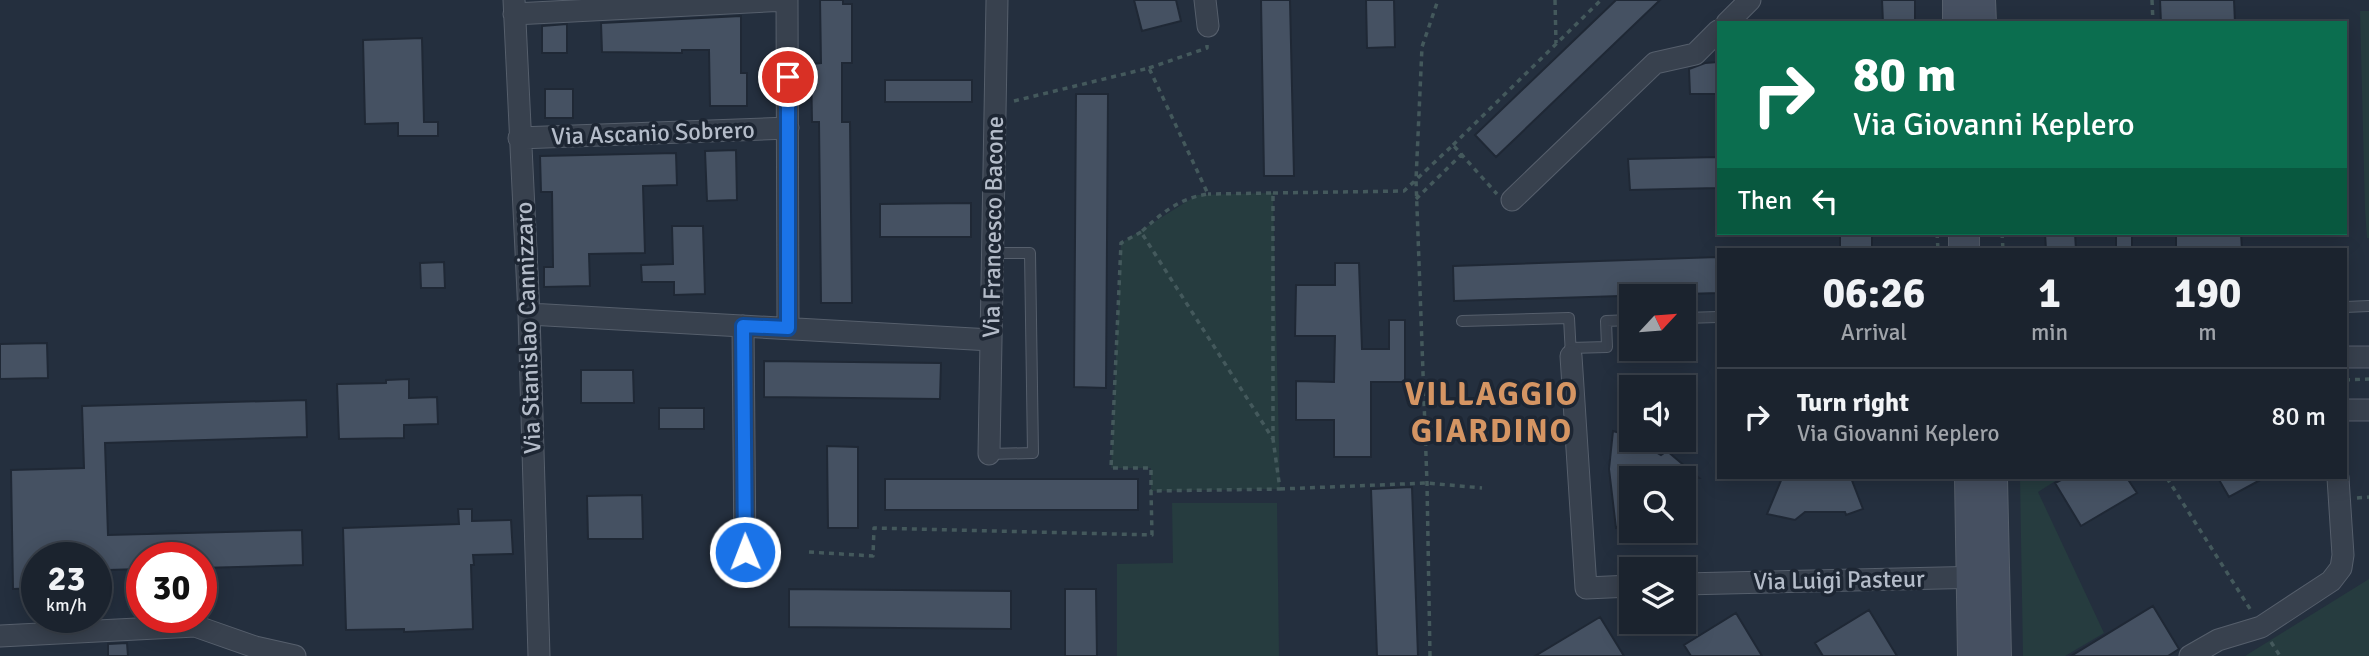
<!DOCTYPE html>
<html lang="en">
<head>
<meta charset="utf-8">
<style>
	:root { --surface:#1b232e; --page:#282f3a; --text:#f1f3f6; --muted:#a0a4aa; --line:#39404a }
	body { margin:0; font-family:Signika,sans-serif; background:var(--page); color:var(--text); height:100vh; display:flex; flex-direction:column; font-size:26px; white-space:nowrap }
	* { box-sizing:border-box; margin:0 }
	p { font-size:23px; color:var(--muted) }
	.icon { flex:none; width:38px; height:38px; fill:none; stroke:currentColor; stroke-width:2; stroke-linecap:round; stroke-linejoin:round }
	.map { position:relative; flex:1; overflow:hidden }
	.side { position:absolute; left:1717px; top:248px; width:630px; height:231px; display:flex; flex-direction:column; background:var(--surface); border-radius:0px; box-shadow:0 4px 18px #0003,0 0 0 2px var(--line) }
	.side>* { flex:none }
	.banner { position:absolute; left:1717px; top:21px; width:630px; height:214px; border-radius:0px; box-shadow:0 4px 18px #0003,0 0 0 2px var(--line); background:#0b6e4f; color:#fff; overflow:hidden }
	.needle { width:46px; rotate:64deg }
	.fabs { position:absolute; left:1619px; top:284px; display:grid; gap:14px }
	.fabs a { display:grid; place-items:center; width:77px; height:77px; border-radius:0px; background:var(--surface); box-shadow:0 4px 18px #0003,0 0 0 2px var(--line); font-size:35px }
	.speed { position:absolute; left:21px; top:542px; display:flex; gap:14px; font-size:35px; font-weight:700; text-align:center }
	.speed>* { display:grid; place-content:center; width:91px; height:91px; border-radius:50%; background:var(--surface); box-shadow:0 4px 18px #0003,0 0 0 2px var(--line); line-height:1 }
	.speed small { font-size:18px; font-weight:400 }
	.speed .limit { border:10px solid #d22; background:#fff; color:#111 }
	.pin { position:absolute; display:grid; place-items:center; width:60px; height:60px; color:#fff; margin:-30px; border:4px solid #fff; border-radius:50%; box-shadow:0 2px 7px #0007 }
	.me { position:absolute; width:77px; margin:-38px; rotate:359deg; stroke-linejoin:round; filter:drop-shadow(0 0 5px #0008) }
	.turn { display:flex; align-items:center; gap:24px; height:147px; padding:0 21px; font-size:32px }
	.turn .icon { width:91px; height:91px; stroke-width:2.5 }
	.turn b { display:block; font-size:49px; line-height:60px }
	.then { display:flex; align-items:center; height:66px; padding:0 21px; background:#0003; gap:14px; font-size:26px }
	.eta { display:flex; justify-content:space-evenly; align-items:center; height:119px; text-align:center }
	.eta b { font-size:42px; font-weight:800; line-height:49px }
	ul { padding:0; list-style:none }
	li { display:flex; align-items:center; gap:21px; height:98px; padding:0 21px; border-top:2px solid var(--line) }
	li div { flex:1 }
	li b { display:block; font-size:26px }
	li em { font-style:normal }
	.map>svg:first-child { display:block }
	.green { fill:#263c3f }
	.building { fill:#455162; stroke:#1f2835; stroke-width:2 }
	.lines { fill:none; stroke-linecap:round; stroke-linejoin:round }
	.lane-casing { stroke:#565f6c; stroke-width:12 }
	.street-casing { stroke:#565f6c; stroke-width:23 }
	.secondary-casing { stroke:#565f6c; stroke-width:32 }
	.path { stroke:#44595c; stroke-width:3.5; stroke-dasharray:5 5; stroke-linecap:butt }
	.lane { stroke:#38414e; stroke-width:10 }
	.street { stroke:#38414e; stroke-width:21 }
	.secondary { stroke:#465061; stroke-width:30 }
	.route-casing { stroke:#114b97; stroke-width:18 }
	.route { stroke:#1a73e8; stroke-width:12 }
	.labels { text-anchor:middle; stroke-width:7; stroke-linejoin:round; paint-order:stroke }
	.street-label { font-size:24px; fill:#b4bcc9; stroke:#1d2633 }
	.district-label { font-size:32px; font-weight:bold; letter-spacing:2px; fill:#d59563; stroke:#1d2633 }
</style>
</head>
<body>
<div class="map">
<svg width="2369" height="656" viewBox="0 0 2369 656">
	<rect width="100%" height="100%" fill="#242f3e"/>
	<path class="green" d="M2360 11H2369V238H2367L2365 210Z
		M1273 193 1280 489 1151 491V468H1111L1121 243 1197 195Z
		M2020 478H2060L2038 492 2104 633 2065 656H2023Z
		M1172 503H1277L1279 656H1117V564L1173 563Z
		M2369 579V656H2245Z"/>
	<path class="building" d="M820 0H843V4H852V63H842V122H850L852 303H821L819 122H812L811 64 821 63Z
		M1134 0H1176L1181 21 1142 31Z
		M1261 0H1290L1294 176H1264Z
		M1366 0H1394L1395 47 1367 48Z
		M1616 0H1660L1496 157 1475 135Z
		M1882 0H1915V23H1883Z
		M2160 0H2234L2235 23H2161Z
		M741 16V73H747V106H710L709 50H682V53L602 52 601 23Z
		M567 24V53H542V26Z
		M422 38 424 122H438V136H398V123L365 124 363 40Z
		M1718 62V94H1690L1689 69 1705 63Z
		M885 80H972V102H885Z
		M545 89H573V118H545Z
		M1076 94H1108L1106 388 1074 387Z
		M736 150 737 200 707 201 705 151Z
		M676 153 677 185 643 186 645 253 589 254 590 286 544 287V267H553L552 192H541L540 156Z
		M1718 157V188L1630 190 1628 159Z
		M971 203V237H880V204Z
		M672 226H703L705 294 674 295V282H642L641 265 673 264Z
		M1840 233H1872V250H1840Z
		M2045 233H2075L2076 250H2046Z
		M2116 233H2132V250H2116Z
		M2176 233H2241L2242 250H2176Z
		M1718 257V293L1454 301 1453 266Z
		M444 262 445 288H421L420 263Z
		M1335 263H1359L1362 349H1389V320H1405V382H1371V457H1334V420H1296V381L1334 382 1335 336H1295L1296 285H1335Z
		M47 343 48 378 0 379V344Z
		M764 361 941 363 940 399 764 397Z
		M581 370H633L634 403H581Z
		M409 379V398L437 397 438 424 404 425V438L339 439 337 384 386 383V380Z
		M306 400 307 437 105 443 108 535 302 530 303 565 201 568V558H142V569L109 570 110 587H96V558H37V588L13 589 11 470 84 468 82 406Z
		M659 408H704V429H659Z
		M1613 431 1631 436V439H1642V444L1661 455 1667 451 1699 478H1631V524L1616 528 1609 469Z
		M827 446 858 447V528H828Z
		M1782 478H1851L1863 509 1846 515 1845 512H1805L1795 520 1767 514Z
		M2065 478H2127L2137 493 2081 526 2055 483Z
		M2218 478H2264L2229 497Z
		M885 479H1138V510H885Z
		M1412 487 1418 656H1377L1371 489Z
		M642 495 643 539H588L587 496Z
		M458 509H472V521L511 520 513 554 473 555 474 565H471L473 629 404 632V629L346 630 343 528 459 524Z
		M789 589 1011 591V629L789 627Z
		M1065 589H1096L1097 656H1065Z
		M2153 606 2179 649 2168 656H2071Z
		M1869 610 1897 656H1823L1815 643Z
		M1736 613 1762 656H1691L1684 645Z
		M1600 617 1624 656H1535Z
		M127 643 128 656H108V644Z"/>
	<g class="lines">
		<g class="lane-casing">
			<path id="lane" d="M2345 307 2369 306
				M1684 318 1718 317
				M1462 321 1569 318 1571 356
				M1570 348 1607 347 1606 321 1631 320
				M989 454 1033 453 1030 253H992"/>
		</g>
		<g class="street-casing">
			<path id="street" d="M514 0 529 314 539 656
				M787 0 788 328
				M1205 0 1208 26
				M514 14 787 0
				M1727 23 1750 0
				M519 138 788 128
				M1512 200 1655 63 1695 54 1718 31
				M529 314 991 340
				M743 326 745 559
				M1571 356 1586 588 1631 586
				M2345 357H2369
				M2345 410H2369
				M989 454 997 0
				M1684 584 1985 577
				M0 636 195 626 255 647 295 656
				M2190 656 2218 640 2261 627 2331 581 2341 568 2343 555 2338 478"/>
		</g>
		<g class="secondary-casing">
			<path id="secondary" d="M1958 0V23
				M1980 0 1981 23
				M1964 233V250
				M1970 478 1973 656
				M1992 478 1996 656"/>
		</g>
		<path class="path" d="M1555 0 1556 43
			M2152 0 2153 23
			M1149 68 1207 48V45
			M1014 101 1149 68 1208 194C1179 198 1162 213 1141 232L1273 439V193L1208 194
			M1453 145 1601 0
			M1273 193 1404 191 1453 145 1497 194
			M1416 199 1462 154
			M1141 232 1121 243 1111 468H1151V491
			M1937 233 1938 250
			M2002 233 2003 250
			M2345 380 2369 379
			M2167 478 2252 612
			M1280 489 1427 483 1482 488
			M2357 498 2369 497
			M809 552 873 556 874 528 1152 535 1151 491 1280 489 1273 439
			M2271 642 2280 656
			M1430 656 1427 483 1416 180 1422 47 1438 0"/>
		<use href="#lane" class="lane"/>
		<use href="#street" class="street"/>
		<use href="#secondary" class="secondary"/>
	</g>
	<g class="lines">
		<g class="route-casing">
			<path id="route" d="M745 552 743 326 788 328V77"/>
		</g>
		<use href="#route" class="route"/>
	</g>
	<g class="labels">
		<g class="street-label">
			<text transform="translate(653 133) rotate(-2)" y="8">Via Ascanio Sobrero</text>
			<text transform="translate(993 227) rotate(-89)" y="8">Via Francesco Bacone</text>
			<text transform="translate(528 328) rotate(-92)" y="8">Via Stanislao Cannizzaro</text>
			<text transform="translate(1839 580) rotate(-1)" y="8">Via Luigi Pasteur</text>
		</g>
		<g class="district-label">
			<text x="1492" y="405">VILLAGGIO<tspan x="1492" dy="37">GIARDINO</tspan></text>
		</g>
	</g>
</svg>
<div class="fabs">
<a><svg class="needle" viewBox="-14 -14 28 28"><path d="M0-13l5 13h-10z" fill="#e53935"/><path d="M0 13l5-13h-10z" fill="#a0a4aa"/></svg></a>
<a><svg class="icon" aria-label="sound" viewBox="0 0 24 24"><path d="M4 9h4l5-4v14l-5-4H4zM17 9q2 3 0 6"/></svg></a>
<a><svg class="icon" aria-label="search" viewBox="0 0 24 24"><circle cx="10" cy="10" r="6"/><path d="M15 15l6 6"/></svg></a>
<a><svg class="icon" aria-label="layers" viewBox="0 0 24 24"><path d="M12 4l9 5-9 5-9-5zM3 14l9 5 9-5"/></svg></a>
</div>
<div class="speed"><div>23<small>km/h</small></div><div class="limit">30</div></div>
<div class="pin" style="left:788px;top:77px;background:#d93025"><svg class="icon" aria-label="arrive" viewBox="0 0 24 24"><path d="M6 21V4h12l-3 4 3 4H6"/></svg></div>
<svg class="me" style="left:745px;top:552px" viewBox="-20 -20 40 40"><circle r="17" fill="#1a73e8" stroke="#fff" stroke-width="3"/><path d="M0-11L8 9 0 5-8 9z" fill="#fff"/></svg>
<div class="banner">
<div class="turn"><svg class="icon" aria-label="right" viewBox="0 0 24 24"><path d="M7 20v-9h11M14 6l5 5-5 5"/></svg><div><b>80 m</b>Via Giovanni Keplero</div></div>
<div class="then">Then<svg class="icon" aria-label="left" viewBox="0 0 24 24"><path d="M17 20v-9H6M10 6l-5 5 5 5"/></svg></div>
</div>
<section class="side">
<div class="eta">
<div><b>06:26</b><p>Arrival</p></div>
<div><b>1</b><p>min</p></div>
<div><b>190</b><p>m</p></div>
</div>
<ul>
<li><svg class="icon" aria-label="right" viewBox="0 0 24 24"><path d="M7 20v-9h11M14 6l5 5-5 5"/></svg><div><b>Turn right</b><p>Via Giovanni Keplero</p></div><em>80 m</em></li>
</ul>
</section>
</div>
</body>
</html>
